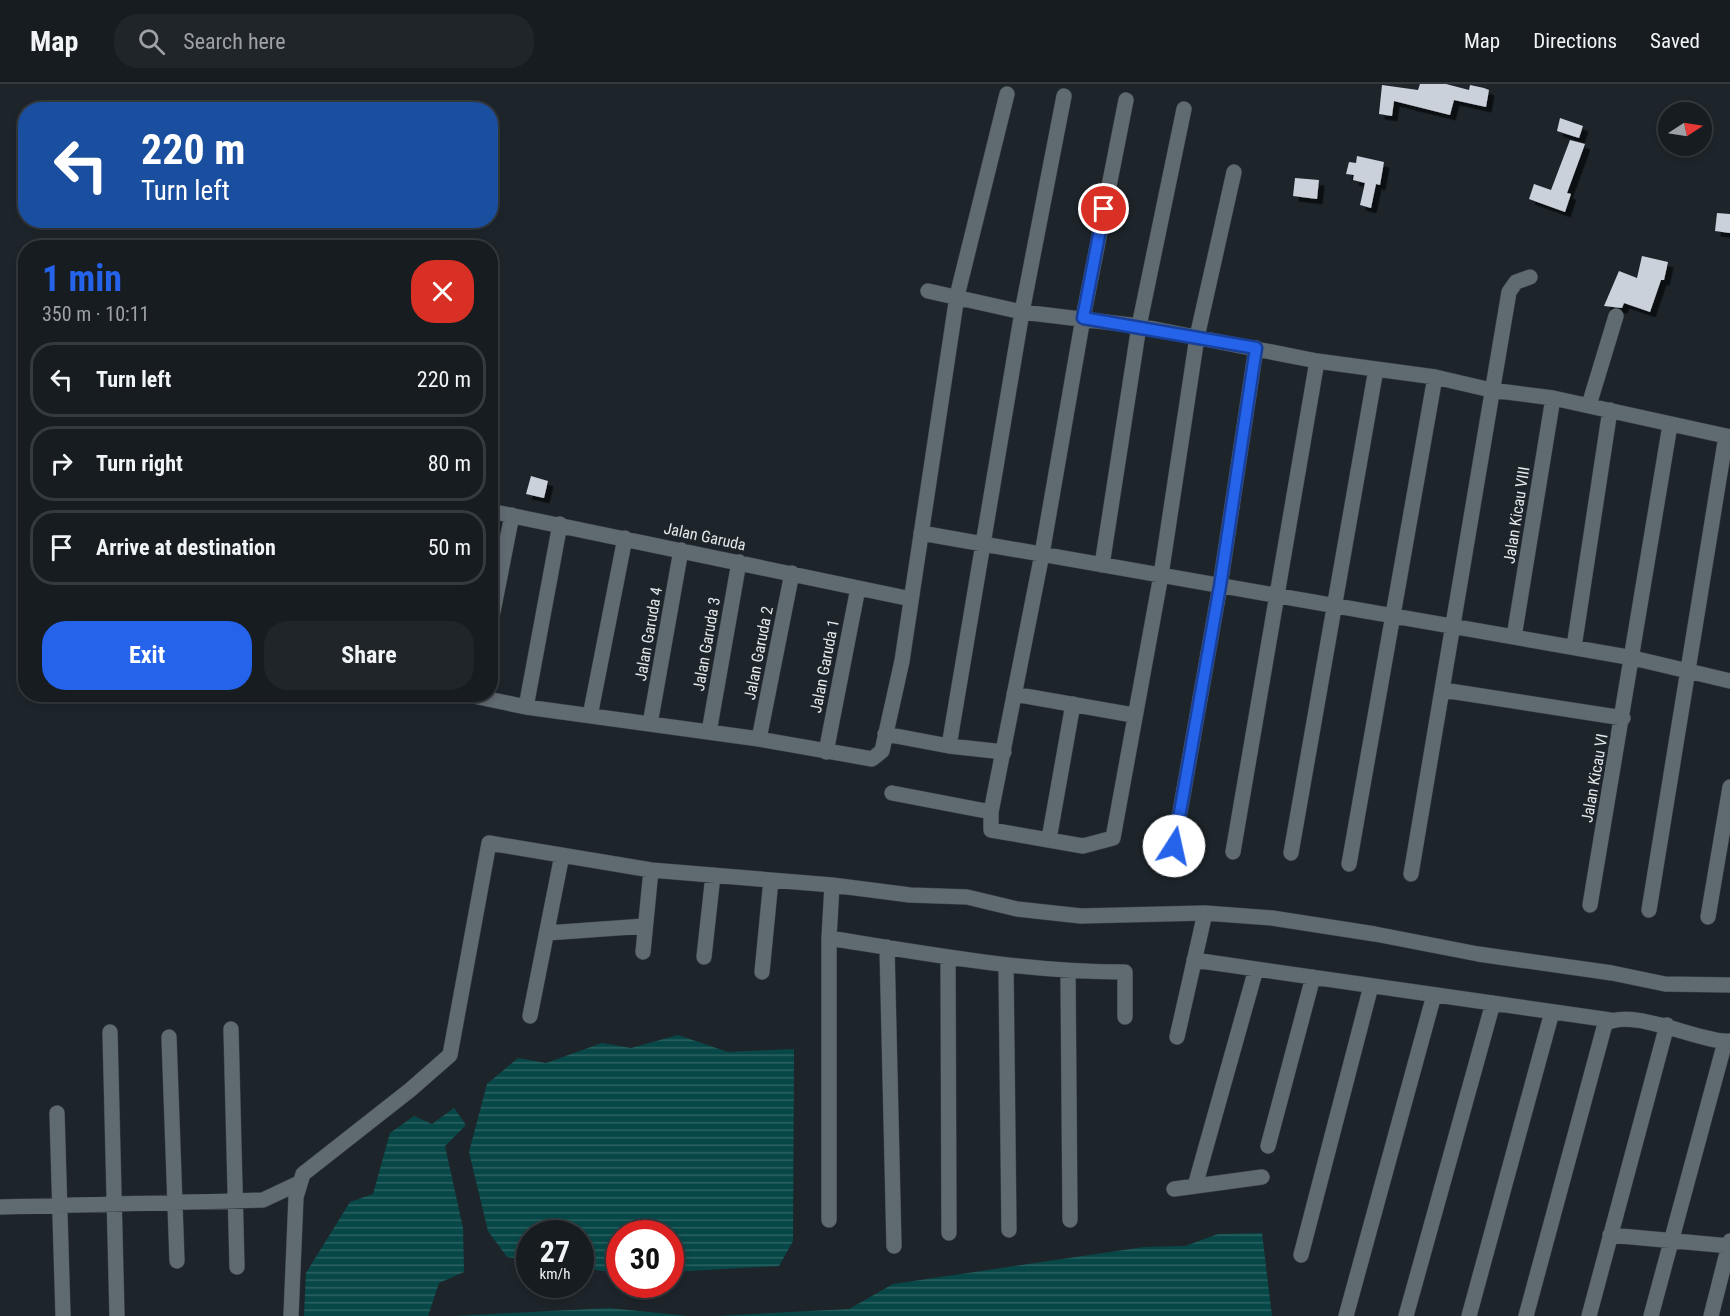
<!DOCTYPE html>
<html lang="en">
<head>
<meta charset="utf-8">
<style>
	:root { --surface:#161c20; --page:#1f2529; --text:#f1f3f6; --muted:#9ea1a5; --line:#353a3e; --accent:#2563eb }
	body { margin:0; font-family:"Roboto Condensed",sans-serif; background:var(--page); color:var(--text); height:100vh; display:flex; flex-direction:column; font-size:22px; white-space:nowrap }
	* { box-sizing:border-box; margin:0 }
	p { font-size:20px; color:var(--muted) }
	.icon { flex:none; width:33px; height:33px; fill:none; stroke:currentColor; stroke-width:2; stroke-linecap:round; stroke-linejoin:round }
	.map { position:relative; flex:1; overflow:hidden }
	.panel { position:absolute; left:18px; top:156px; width:480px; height:462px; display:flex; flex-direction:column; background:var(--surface); border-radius:24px; box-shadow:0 3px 9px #0003,0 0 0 2px var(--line) }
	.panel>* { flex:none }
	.guide { position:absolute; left:18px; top:18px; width:480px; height:126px; border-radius:24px; box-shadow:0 3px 9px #0003,0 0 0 2px var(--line); background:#1a4fa0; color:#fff; overflow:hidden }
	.needle { width:39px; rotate:78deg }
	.tools { position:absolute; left:1658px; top:18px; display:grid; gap:12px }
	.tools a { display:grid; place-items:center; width:54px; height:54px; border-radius:50%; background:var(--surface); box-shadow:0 3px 9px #0003,0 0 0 2px var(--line); font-size:30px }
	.speed { position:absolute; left:516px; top:1136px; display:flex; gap:12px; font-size:30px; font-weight:700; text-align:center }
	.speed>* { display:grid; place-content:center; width:78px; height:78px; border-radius:50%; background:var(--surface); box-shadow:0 3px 9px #0003,0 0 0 2px var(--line); line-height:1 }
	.speed small { font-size:15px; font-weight:400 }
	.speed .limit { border:9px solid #d22; background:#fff; color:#111 }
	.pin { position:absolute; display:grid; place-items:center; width:51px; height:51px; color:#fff; margin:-26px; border:3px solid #fff; border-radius:50%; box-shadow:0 2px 6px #0007 }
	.me { position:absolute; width:66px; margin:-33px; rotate:10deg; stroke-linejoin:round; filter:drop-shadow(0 0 4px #0008) }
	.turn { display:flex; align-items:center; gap:21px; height:126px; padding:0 24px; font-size:27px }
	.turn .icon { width:78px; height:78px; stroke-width:2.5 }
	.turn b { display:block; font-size:42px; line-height:51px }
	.round { display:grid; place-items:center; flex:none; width:63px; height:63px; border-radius:24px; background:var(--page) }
	.overview { display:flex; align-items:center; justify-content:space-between; height:102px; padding:0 24px }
	h1 { font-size:36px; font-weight:700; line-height:45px; color:var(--accent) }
	.action { display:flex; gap:12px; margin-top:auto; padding:12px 24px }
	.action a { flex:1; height:69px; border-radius:24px; background:var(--accent); color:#fff; font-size:24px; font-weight:700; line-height:69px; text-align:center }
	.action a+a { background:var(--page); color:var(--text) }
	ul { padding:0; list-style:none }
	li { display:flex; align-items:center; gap:18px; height:75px; margin:0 12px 9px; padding:0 12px; border:3px solid var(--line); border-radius:24px }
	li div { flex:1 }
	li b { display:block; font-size:22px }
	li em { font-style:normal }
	header { display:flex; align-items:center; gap:36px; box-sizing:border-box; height:84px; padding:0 30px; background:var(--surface); border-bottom:2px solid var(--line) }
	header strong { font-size:28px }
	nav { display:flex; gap:33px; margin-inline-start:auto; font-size:21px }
	.search { width:420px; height:54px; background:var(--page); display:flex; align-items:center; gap:15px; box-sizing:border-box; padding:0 21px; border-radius:24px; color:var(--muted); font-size:22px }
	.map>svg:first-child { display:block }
	.water { fill:url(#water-rules) }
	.building { fill:#cad1db; filter:url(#shadow) }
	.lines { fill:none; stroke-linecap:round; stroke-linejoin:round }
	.minor-casing { stroke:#3c4247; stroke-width:16 }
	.minor { stroke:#606a71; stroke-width:15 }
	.route-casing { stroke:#184099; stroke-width:15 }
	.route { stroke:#2563eb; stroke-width:10 }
	.labels { text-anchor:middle; stroke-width:6; stroke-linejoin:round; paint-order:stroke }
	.street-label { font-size:16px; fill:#e2e8ec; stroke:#1d252b }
</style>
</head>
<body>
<header>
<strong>Map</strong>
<div class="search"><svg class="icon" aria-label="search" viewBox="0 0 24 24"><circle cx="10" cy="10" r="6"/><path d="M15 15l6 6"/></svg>Search here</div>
<nav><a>Map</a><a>Directions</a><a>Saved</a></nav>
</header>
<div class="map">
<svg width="1730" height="1232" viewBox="0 0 1730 1232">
	<defs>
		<pattern id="water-rules" width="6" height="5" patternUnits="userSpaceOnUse" patternTransform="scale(1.5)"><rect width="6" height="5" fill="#084747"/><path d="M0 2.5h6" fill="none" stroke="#2c6262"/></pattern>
		<filter id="shadow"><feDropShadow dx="5.5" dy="5.5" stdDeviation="0" flood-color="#0009"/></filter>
	</defs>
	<rect width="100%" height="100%" fill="#1d252b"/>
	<path class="water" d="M678 951 728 968 794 965 793 1157 779 1182 671 1188 670 1149H620L619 1189 581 1184 580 1149H530L529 1176 507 1173 488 1147 469 1068 487 1000 518 974 546 979 602 959 631 964Z
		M454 1024 466 1041 445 1062 463 1144 464 1188 439 1199 428 1232H304L306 1189 350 1118 373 1110 390 1049 414 1032 432 1040Z
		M1262 1149 1272 1232H714L849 1225 893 1200 1144 1163 1185 1162 1218 1150Z
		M609 1224 688 1232H454Z"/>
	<path class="building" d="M1420 0H1446L1469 6 1470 1 1484 4 1489 6 1486 23 1454 16 1450 31 1394 17 1392 32 1379 30 1382 1 1418 6Z
		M1560 34 1583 42 1579 54 1557 47Z
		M1570 56 1585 60 1567 109 1571 110 1565 128 1529 115 1534 100 1551 106Z
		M1357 72 1384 78 1380 101 1376 100 1371 124 1360 121 1365 99 1353 96 1354 91 1346 90 1349 78 1356 79Z
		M1295 94 1319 96 1317 115 1293 112Z
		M1717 129 1730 130V149L1715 147Z
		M1642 172 1668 178 1664 196H1661L1650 228 1624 219 1622 224 1604 222 1619 187 1637 194Z
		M531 392 548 397 544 414 526 410Z"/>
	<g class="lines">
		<g class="minor-casing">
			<path id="minor" d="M1126 16 1083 234 1042 470 991 728V746L1083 762 1113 754 1161 491 1197 253 1234 88
				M928 207 1022 228 1139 242 1317 277 1435 293 1491 306 1553 314 1730 353
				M1589 321 1616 232
				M490 427 911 515
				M921 449 1633 574 1730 597
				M1102 481 1139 242 1184 25
				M490 543 512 431
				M1514 553 1553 314
				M1574 563 1610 326
				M1443 606 1623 634
				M464 610 526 623 759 655 872 675 882 667 902 577 957 212 1007 10
				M1014 610 1133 631
				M526 623 560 440
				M590 632 625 454
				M650 640 681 466
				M709 648 739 478
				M885 650 949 662 1004 668
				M759 655 792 489
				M949 662 1022 228 1064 12
				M826 668 858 504
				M892 709 991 728
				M1049 755 1073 620
				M1174 762 1220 502 1256 264
				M1233 768 1317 277
				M1291 769 1376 285
				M1349 780 1435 293
				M1411 790 1509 208 1516 198 1530 193
				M1590 821 1670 341
				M1649 826 1726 352
				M1708 833 1730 703
				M547 849 645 842
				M829 854C928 870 1025 888 1125 888V933
				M887 863 894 1162
				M643 868 651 786
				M704 873 713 791
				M948 873 949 1149
				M1194 876 1610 936
				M1006 882 1009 1146
				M762 888 771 796
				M1068 888 1070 1136
				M530 932 562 771
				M231 945 237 1183
				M110 948 117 1232
				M169 953 177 1177
				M1177 953 1205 829
				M57 1029 63 1232
				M1268 1062 1313 893
				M1195 1102 1256 885
				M1174 1105 1262 1093
				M0 1123 263 1116 299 1099
				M829 1136V854L832 801
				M1610 1151 1730 1162
				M1301 1171 1371 902
				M291 1232 296 1113 303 1090 410 1006 450 971 489 759 651 786 832 801 910 811 967 813 1017 825 1081 832 1205 829 1272 834 1375 850 1478 870 1612 889 1665 900 1730 901
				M1346 1232 1434 911
				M1406 1232 1493 919
				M1469 1232 1552 928
				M1526 1232 1605 940C1631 922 1703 960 1730 957
				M1589 1232 1667 941
				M1651 1232 1725 958
				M1711 1232 1730 1157"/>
		</g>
		<use href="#minor" class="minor"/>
	</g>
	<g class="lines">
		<g class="route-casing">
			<path id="route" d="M1104 125 1083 234 1256 264 1220 502 1174 762"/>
		</g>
		<use href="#route" class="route"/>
	</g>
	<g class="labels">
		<g class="street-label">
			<text transform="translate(1516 431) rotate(-81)" y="6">Jalan Kicau VIII</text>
			<text transform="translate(705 452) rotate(12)" y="6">Jalan Garuda</text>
			<text transform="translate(648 550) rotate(-80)" y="6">Jalan Garuda 4</text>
			<text transform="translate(706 560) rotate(-80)" y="6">Jalan Garuda 3</text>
			<text transform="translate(758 569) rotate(-79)" y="6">Jalan Garuda 2</text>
			<text transform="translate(824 582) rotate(-79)" y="6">Jalan Garuda 1</text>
			<text transform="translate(1594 694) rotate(-80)" y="6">Jalan Kicau VI</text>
		</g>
	</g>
</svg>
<div class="tools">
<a><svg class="needle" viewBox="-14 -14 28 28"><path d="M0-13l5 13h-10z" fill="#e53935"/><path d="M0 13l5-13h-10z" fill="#9ea1a5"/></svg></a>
</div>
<div class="speed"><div>27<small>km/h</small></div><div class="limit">30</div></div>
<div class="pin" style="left:1104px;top:125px;background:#d93025"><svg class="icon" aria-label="arrive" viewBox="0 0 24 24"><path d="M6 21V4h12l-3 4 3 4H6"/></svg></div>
<svg class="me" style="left:1174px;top:762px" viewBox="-20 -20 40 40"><circle r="19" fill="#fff"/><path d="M0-13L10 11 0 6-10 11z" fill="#2563eb"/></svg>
<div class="guide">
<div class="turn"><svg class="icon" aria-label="left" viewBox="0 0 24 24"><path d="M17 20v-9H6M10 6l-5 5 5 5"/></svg><div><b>220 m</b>Turn left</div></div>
</div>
<section class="panel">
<div class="overview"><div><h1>1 min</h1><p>350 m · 10:11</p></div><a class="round" style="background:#d93025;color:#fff"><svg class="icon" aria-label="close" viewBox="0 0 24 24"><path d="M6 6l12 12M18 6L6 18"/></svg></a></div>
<ul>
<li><svg class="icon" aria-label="left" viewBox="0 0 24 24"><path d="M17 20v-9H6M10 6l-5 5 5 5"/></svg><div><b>Turn left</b></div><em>220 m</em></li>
<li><svg class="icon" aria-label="right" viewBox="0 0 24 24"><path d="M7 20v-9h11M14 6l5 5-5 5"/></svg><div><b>Turn right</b></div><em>80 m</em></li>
<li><svg class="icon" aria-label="arrive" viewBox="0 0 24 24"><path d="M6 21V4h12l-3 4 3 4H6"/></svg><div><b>Arrive at destination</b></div><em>50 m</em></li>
</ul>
<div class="action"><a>Exit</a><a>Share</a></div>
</section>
</div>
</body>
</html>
